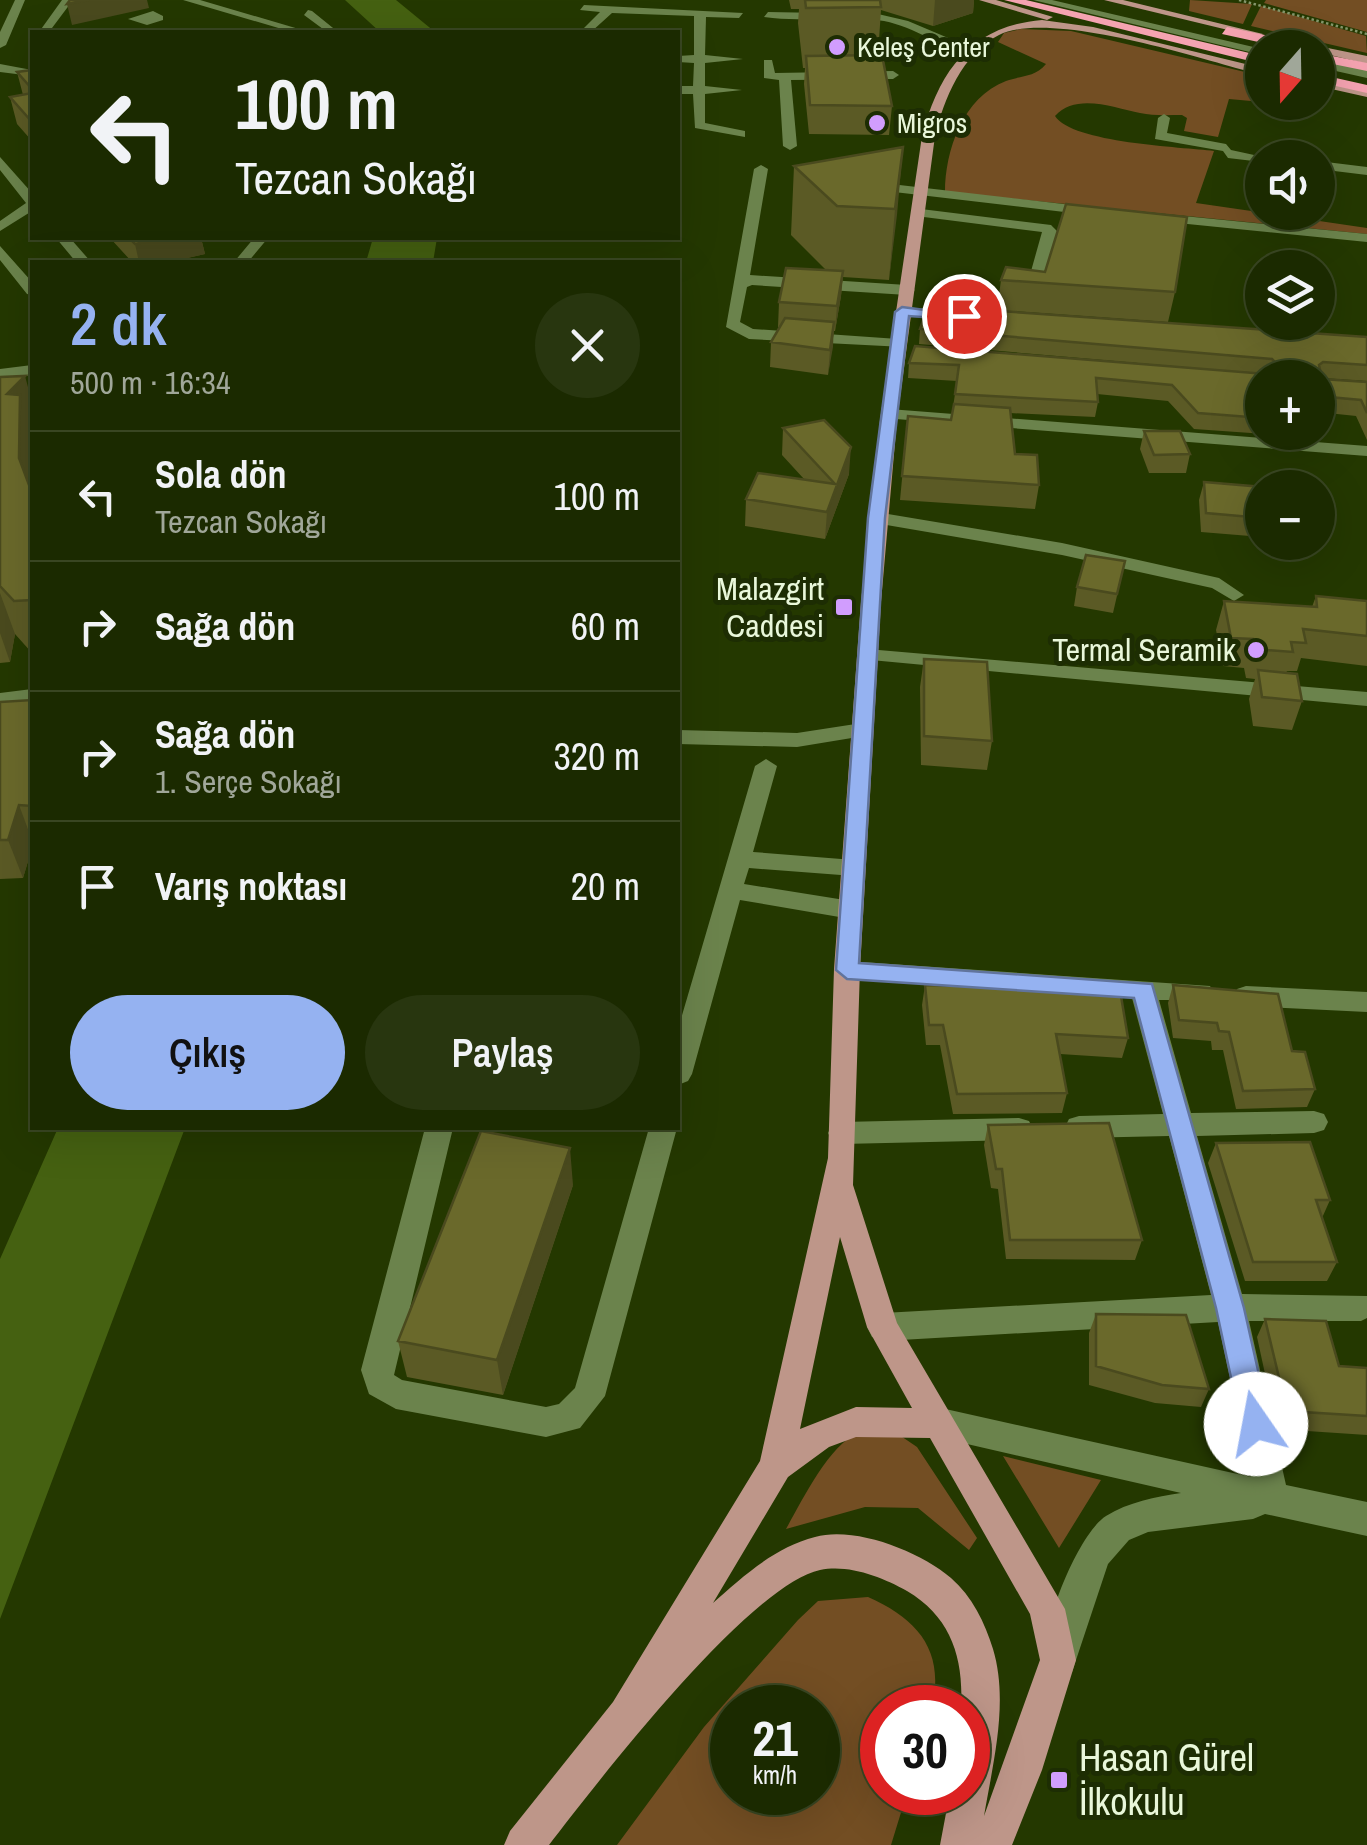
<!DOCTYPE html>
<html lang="tr">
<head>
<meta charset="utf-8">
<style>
	:root { --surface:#1b2a00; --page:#28360f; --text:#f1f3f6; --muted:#a0a799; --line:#394622; --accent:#95b2f1 }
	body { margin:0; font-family:"Archivo Narrow",sans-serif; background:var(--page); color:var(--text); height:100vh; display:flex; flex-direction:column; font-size:38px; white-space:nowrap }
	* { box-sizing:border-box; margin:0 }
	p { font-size:32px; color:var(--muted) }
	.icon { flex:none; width:55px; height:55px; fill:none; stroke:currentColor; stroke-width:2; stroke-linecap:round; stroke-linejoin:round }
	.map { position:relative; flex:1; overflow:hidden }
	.sheet { position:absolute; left:30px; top:260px; width:650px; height:870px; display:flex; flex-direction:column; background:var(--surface); border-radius:0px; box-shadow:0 10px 40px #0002,0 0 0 2px var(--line) }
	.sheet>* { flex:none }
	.banner { position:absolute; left:30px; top:30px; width:650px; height:210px; border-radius:0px; box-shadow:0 10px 40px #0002,0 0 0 2px var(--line); background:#1b2a00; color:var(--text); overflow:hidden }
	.needle { width:65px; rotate:200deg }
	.fabs { position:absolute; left:1245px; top:30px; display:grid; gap:20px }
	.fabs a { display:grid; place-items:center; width:90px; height:90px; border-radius:50%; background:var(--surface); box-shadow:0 10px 40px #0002,0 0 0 2px var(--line); font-size:50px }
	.speed { position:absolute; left:710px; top:1685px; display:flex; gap:20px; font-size:50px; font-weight:700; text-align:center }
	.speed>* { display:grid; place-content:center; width:130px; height:130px; border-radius:50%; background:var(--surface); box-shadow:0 10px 40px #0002,0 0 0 2px var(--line); line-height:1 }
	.speed small { font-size:25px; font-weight:400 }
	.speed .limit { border:15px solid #d22; background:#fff; color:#111 }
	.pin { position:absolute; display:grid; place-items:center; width:85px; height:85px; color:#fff; margin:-42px; border:5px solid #fff; border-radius:50%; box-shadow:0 2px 10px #0007 }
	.me { position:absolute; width:110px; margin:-55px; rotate:348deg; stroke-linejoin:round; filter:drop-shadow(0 0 8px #0008) }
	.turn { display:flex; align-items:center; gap:35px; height:210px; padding:0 40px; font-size:45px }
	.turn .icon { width:130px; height:130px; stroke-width:2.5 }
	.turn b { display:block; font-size:70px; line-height:85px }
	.round { display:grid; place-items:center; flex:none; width:105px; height:105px; border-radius:52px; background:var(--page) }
	.summary { display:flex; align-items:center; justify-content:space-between; height:170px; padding:0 40px }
	h1 { font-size:60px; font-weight:600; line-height:75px; color:var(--accent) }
	.button { display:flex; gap:20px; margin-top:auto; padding:20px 40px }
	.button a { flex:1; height:115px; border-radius:60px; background:var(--accent); color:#111; font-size:40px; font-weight:600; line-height:115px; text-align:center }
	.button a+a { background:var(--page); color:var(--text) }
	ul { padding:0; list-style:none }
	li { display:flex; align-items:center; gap:30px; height:130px; padding:0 40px; border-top:2px solid var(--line) }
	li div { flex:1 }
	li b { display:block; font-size:38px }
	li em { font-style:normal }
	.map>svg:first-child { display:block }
	.green { fill:#734e23; fill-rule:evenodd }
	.water { fill:#456111 }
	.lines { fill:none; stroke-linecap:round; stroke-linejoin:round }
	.path { stroke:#85966b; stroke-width:2.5; stroke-dasharray:2.5 2.5; stroke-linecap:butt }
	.minor { fill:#6b834c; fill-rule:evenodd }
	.major { fill:#be9689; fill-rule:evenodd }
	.highway { fill:#f5a3b1; fill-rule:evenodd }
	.wall { fill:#5b5a25 }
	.shaded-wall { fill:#4a4a1e }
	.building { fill:#6a692b; stroke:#4a4a1e; stroke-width:2.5 }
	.route { fill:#95b2f1; stroke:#61749d; stroke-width:2.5 }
	.poi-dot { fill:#d19dfe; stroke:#1d2d03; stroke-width:4 }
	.labels { text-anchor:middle; stroke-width:10; stroke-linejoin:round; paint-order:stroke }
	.far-poi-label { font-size:28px; fill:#e9f7da; stroke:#1d2d03; text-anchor:start }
	.poi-label { font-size:32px; fill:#e9f7da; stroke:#1d2d03; text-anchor:end }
	.near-poi-label { font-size:38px; fill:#e9f7da; stroke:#1d2d03; text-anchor:start }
</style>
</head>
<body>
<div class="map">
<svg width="1367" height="1845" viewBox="0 0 1367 1845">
	<rect width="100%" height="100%" fill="#243800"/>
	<path class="green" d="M1190 0 1252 4 1243 24 1189 11Z
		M1266 0H1367V32L1264 3Z
		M1261 6 1366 36 1367 53 1251 26Z
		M1021 29 1071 31 1262 76V102L1229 99 1218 137 1184 131 1187 118 1182 115C1168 115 1153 116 1140 113 1115 108 1076 92 1055 116 1072 143 1182 147 1214 151L1196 203 1367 228V234L945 192C945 151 963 97 1006 81 1022 75 1034 78 1046 64L998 42 1004 33Z
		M892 1430 917 1447 977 1538 969 1550 918 1508 865 1507 786 1529C802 1501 828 1446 859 1432 868 1428 882 1431 892 1430Z
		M1003 1456 1101 1480 1059 1548Z
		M868 1597C918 1619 945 1651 932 1707L882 1708V1792L907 1793 891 1845H617L704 1727 798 1620 818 1601ZM732 1708H818V1792H732Z"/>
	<path class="water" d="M345 0H396L435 32H380Z
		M373 238H437L433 262H366Z
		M58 1128H185L0 1619V1259Z"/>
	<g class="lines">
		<path class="path" d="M1239 0 1367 34"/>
		<path class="minor" d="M15 0H25L6 45 0 48V32Z
			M62 0H73L49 32H39Z
			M183 0H200L309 32H292Z
			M1033 0H1052L1262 49V55Z
			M584 5 743 13 739 18 706 17 705 55 743 59 705 63V86L742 90 705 94V123L745 131V137L695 128 693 94H678V86H693L694 63 678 62V56L694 55V16L612 13 591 32H580L600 12 580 10Z
			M308 10 312 11 338 32H327L304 15Z
			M153 11 163 16V20L147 25 128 19Z
			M768 12 878 14 908 21 979 51 973 54C941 48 915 27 884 21 844 14 804 23 764 17Z
			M764 60H772L775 73 893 71 899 75 893 79 791 80 797 146 790 150 783 146 779 80 764 78Z
			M1318 60 1367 70V78L1318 67Z
			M0 64 32 70V76L0 72Z
			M1164 114 1170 118 1167 133 1226 144 1231 150 1268 158H1262V162L1228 158 1223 151 1155 139 1158 118Z
			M0 157 32 193V211L0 231V221L26 203 0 170Z
			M1318 161 1367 167V175L1318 169Z
			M761 165 768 169 750 275 907 285 915 290 907 295 752 285 747 287 740 322 753 329 898 339 904 341V347L749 339 726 327 754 169Z
			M865 181 1098 208 1105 212 1098 216 860 188V182Z
			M921 209 1051 225 1058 232 1042 289 1034 294 1026 289 1042 232 916 216V210Z
			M1153 213 1367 234V242L1148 220 1146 217Z
			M56 238H70L91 262H76Z
			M254 238H268L248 262H234Z
			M0 246 32 282V295L27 294 0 260Z
			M902 307 958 311 966 316 958 321 896 315V309Z
			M32 365V375L0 379V369Z
			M889 409 1367 446V456L883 418V410Z
			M876 512 1062 543 1219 578 1244 595 1234 601 1212 588 1062 555 869 522V514Z
			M867 649 1367 692V706L860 659V651Z
			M32 689V702L0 707V693Z
			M862 723 870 725 873 730 870 735 797 747 678 744V730L797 733Z
			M766 759 777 766 753 852 854 860 866 868 854 876 749 868 744 884 851 901 863 910 851 919 740 900 692 1074 688 1081 678 1085V1029L755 766Z
			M847 961 1210 986 1214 993 1210 1000H1159L1191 1113 1314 1111 1324 1114 1328 1122 1324 1130 1314 1133 1197 1136 1242 1294 1367 1296V1318L1361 1321H1249L1286 1485 1367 1502V1536L1265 1514 1253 1519 1148 1532 1129 1540 1108 1564 1072 1672 1059 1677 1046 1672C1034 1642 1077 1534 1106 1516 1128 1502 1156 1497 1181 1493L941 1438 929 1434 925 1423 929 1412 941 1408 1251 1477 1218 1322 883 1341 872 1337 867 1327 872 1317 883 1313 1211 1295 1169 1136 1079 1138 1069 1135 1065 1127 1069 1119 1079 1116 1163 1114 1132 998 847 979 838 977 834 970 838 963Z
			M1246 986 1367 992V1012L1246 1006 1237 1003 1233 996 1237 989Z
			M1019 1118 1029 1121 1033 1129 1029 1137 1019 1140 842 1144 832 1141 828 1133 832 1125 842 1122Z
			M425 1128H453L394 1375 402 1380 546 1407 559 1404 575 1388 649 1128H677L605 1396 580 1428 546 1437 396 1409 369 1394 361 1370Z"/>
		<path class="major" d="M979 0H996L1053 17 1047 20Z
			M1104 0H1123L1263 34 1257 37Z
			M1042 20 1093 27 1262 68V75C1204 60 1051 9 999 35 962 54 944 99 935 136L897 420 881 602 860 969 853 1185 897 1323 1065 1609 1076 1660 1042 1770 1012 1845H940L950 1792H968V1708H961C964 1658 951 1617 907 1591 882 1577 849 1564 820 1570 749 1585 596 1784 549 1845H504L510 1831 613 1702 760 1461 828 1158 834 969 861 602 880 420 922 136C939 71 971 26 1042 20ZM840 1237 867 1327 912 1408 856 1407 800 1429ZM856 1437 930 1438 1030 1614 1040 1660 984 1816C993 1763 1009 1702 993 1649 985 1623 972 1596 951 1578 919 1551 855 1526 815 1537 775 1547 742 1577 713 1603L788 1477 829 1447Z
			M1318 46 1367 56V64L1318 52V48H1313Z
			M1318 79 1367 89V97L1318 86Z"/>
		<path class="highway" d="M1004 0H1026L1262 56V64Z
			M1227 27 1307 44 1314 48H1285L1222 34Z
			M1318 53 1367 63V71L1318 61Z
			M1318 74 1367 85V93L1318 82Z"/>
	</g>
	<path class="wall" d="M789 0H974L973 13 933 26 881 10 878 55 892 106 889 135 809 134 804 84 805 68H803L798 23 799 9H791Z
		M32 70V141L17 124 10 97 23 95 17 72Z
		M903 147 889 280 843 277 841 296 835 331H834L828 375 770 367 771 342 780 327H778L779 302 826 270 791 235 794 166Z
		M110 238H201L205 254 183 259 184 262H132Z
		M1045 272 1175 292 1168 322 997 310 1001 280Z
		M920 329 1367 337V381L1322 378V379L1367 382V440L1356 416 1318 412V378H1262V432H1307L1305 437 1194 429 1168 401 1097 394 1098 402 1095 417 1010 413 1015 454 1039 485 1035 509 900 500 908 416 951 420 957 381 908 378 909 363 1266 374 919 344Z
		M0 377 32 402V653L15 634 10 662 0 663Z
		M783 428 849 474 825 539 745 526 746 499 804 479 782 455Z
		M1144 431 1190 454 1186 473H1149L1140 449Z
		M1204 482 1263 487 1262 537 1201 532 1199 500Z
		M1125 561 1113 613 1074 606 1077 587Z
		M1316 596 1367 601V666L1301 658 1297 671H1287L1286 673 1302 701 1292 730 1253 726 1249 699 1255 679 1246 678 1244 668 1223 666 1216 630 1224 601 1312 607Z
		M924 659 992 741 987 770 921 765 920 687Z
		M32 700V848L23 878 0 879V702Z
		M1050 981 1128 1038 1122 1058 1060 1054 1067 1093 1062 1113 953 1114 940 1045H926L922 1005 925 985 1048 988Z
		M1173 985 1292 1051 1315 1089 1307 1107 1236 1109 1223 1050H1212L1211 1041 1173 1038 1168 1003Z
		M988 1125 1142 1240 1135 1260 1006 1259 998 1189 991 1188 984 1145Z
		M1216 1143 1330 1200 1322 1218 1337 1262 1327 1281H1245L1208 1163Z
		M573 1185 503 1395 407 1377 398 1341Z
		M1096 1314 1209 1389 1201 1407 1155 1403 1089 1385V1333Z
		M1265 1319 1339 1366 1367 1368V1435L1277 1429 1257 1337Z"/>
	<path class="shaded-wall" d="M89 0H147L149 8 72 25 67 4Z
		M935 0H974L973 13 933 26Z
		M903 147 897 215 889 280 895 209Z
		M165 238H201L205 254 183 259 184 262H139L135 244Z
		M843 271 841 296 835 331 837 306Z
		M834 322 833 347 828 375 830 350Z
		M25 376 32 402V501L19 458 7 394Z
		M851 447 849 474 825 539 827 512Z
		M0 593 15 634 10 662 0 633Z
		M19 805 32 840V848L23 878 8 840Z
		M570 1148 573 1185 503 1395 497 1360Z"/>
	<path class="building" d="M70 0H89L67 4Z
		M805 0H880L881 7 806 8Z
		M882 55 892 106 810 105 806 56Z
		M32 70V89L17 72Z
		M32 93V122L10 97Z
		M903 147 895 209 837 206 794 166Z
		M1066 204 1187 217 1175 292 1001 280 1006 267 1045 272Z
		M129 238H165L135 244Z
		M786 268 843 271 837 306 779 302Z
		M928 306 1367 337V365L1323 362 1319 365 1322 379 1367 382V413L1361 400 1318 396V378H1262V418L1198 413 1172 385 1096 378 1098 402 955 394 959 365 909 363 915 346 1266 374 1276 363 1272 359 920 329Z
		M785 318 834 322 830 350 771 342Z
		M25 376 7 394 20 395 19 458 32 493V600L14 601 0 586V377Z
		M954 404 1010 408 1015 454 1037 455 1039 485 902 476 908 416 951 420Z
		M824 420 851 447 827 512 746 499 758 473 835 484 783 428Z
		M1144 431H1180L1190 454 1154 455Z
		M1204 482 1263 487 1262 518 1206 513Z
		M1086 555 1125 561 1117 594 1077 587Z
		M1316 596 1367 601V636L1303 629 1306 643 1291 642 1293 652 1254 649 1253 639 1231 638 1224 601 1317 607Z
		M924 659 987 662 992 741 924 736Z
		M1258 670 1297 674 1302 701 1262 697Z
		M32 700V806L19 805 8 840H0V702Z
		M1050 981 1119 984 1128 1038 1056 1034 1067 1093 957 1094 943 1025H929L925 985 1051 988Z
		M1173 985 1278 994 1292 1051 1305 1052 1315 1089 1243 1091 1229 1032 1219 1031 1217 1023 1179 1020Z
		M1109 1123 1142 1240H1010L1002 1169H996L988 1125Z
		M481 1131 570 1148 497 1360 398 1341Z
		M1310 1142 1330 1200H1316L1337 1262H1253L1216 1143Z
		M1096 1314 1186 1315 1209 1389 1162 1385 1096 1366Z
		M1265 1319 1326 1321 1339 1366 1367 1368V1416L1287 1411Z"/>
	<path class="route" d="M902 307 971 316 964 320 909 316 885 518 859 963 1152 984 1244 1308 1270 1424 1266 1433 1256 1437 1245 1433 1241 1424 1216 1308 1134 998 847 979 836 970 868 518 895 312Z"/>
	<g class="poi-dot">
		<circle cx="837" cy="47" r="10"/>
		<circle cx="877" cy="123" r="10"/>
		<rect x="834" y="597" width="20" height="20" rx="5"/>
		<circle cx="1256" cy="650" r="10"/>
		<rect x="1049" y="1770" width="20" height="20" rx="5"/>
	</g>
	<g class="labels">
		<g class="far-poi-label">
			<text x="857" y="57">Keleş Center</text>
			<text x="897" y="133">Migros</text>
		</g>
		<g class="poi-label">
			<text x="824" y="600">Malazgirt<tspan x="824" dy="37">Caddesi</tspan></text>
			<text x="1236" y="661">Termal Seramik</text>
		</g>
		<g class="near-poi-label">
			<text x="1079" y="1771">Hasan Gürel<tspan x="1079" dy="44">İlkokulu</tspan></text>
		</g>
	</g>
</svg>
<div class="fabs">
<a><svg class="needle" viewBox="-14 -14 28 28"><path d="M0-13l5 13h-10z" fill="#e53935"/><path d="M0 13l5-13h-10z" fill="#a0a799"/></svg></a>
<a><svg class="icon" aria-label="sound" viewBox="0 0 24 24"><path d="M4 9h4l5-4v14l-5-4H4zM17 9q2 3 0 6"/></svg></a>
<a><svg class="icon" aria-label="layers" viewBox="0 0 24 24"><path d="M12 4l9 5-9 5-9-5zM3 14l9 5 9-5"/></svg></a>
<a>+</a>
<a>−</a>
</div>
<div class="speed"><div>21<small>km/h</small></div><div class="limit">30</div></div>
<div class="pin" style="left:964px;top:316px;background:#d93025"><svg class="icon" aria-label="arrive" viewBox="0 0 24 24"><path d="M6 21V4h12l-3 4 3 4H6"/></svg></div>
<svg class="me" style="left:1256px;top:1424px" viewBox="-20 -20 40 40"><circle r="19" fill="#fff"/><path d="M0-13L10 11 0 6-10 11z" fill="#95b2f1"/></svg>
<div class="banner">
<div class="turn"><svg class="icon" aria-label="left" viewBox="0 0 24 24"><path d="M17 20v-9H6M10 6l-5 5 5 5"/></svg><div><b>100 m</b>Tezcan Sokağı</div></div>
</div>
<section class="sheet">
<div class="summary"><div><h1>2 dk</h1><p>500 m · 16:34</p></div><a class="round"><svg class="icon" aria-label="close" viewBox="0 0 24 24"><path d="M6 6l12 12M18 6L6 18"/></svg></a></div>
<ul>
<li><svg class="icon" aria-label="left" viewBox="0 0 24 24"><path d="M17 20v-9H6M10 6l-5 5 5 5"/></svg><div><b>Sola dön</b><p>Tezcan Sokağı</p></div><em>100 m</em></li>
<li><svg class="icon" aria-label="right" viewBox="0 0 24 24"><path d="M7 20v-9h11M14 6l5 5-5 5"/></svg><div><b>Sağa dön</b></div><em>60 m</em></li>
<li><svg class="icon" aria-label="right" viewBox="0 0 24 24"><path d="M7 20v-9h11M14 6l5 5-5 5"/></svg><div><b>Sağa dön</b><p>1. Serçe Sokağı</p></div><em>320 m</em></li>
<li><svg class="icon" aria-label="arrive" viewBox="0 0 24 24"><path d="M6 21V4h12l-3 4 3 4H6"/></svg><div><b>Varış noktası</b></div><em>20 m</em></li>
</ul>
<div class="button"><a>Çıkış</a><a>Paylaş</a></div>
</section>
</div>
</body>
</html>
